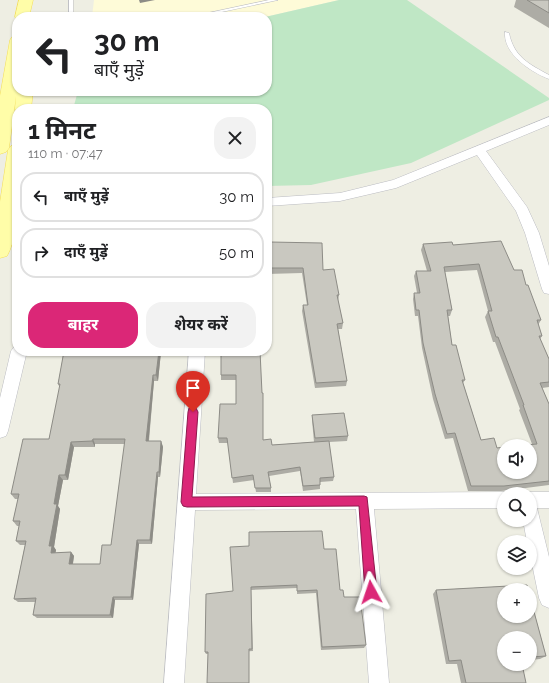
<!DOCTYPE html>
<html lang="hi">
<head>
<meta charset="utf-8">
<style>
	:root { --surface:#fff; --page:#f2f2f2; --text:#202124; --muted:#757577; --line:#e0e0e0; --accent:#db2777 }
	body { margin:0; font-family:Raleway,"Noto Sans Devanagari",sans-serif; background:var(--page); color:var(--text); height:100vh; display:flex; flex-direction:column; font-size:15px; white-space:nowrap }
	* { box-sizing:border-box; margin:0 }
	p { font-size:13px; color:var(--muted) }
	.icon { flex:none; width:22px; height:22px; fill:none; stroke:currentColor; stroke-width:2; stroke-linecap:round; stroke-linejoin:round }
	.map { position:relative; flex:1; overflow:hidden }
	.details { position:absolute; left:12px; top:104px; width:260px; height:252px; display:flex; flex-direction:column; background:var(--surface); border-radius:16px; box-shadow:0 1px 3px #0004 }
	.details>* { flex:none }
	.guide { position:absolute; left:12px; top:12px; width:260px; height:84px; border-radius:16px; box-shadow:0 1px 3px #0004; background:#fff; color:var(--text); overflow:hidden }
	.tools { position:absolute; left:497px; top:439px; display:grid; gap:8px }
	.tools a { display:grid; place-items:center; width:40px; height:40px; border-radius:50%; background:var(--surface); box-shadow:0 1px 3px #0004; font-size:20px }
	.pin { position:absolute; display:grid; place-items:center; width:34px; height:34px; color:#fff; margin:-41px -17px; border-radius:50% 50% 50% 0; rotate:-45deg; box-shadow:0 0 4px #0007 }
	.pin .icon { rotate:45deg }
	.me { position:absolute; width:44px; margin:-22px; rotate:355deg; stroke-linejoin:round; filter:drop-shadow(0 0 3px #0008) }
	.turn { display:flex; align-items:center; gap:14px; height:84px; padding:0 16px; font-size:18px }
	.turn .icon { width:52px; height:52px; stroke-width:2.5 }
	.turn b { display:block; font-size:28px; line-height:34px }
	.round { display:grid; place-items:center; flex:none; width:42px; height:42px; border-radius:16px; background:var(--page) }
	.overview { display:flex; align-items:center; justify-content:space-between; height:68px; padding:0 16px }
	h1 { font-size:24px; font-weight:700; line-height:30px }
	.primary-button { display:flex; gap:8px; margin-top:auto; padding:8px 16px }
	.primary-button a { flex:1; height:46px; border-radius:16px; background:var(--accent); color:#fff; font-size:16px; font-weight:700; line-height:46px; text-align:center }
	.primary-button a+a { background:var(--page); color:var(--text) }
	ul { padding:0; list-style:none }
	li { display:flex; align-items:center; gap:12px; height:50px; margin:0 8px 6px; padding:0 8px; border:2px solid var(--line); border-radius:16px }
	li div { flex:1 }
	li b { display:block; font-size:15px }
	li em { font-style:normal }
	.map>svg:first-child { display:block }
	.commercial { fill:#fefbd8 }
	.green { fill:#bfe7c5 }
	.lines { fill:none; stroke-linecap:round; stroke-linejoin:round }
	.service-casing { stroke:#bbbcc2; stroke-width:1 }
	.minor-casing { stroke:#bbbcc2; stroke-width:1 }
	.primary-casing { stroke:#f4de57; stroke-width:1 }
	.service { fill:#fff; fill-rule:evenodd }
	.minor { fill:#fff; fill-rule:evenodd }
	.primary { fill:#fffda8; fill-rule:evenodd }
	.wall { fill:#adaca5; fill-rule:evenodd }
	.shaded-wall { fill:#8d8c86 }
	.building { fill:#c9c8c0; stroke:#8d8c86; fill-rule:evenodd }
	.route { fill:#db2777; stroke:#8e194d }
</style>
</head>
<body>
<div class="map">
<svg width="549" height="683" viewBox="0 0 549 683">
	<rect width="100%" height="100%" fill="#eeeee3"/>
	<path class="commercial" d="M94 0H339L265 17H92Z"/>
	<path class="green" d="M339 0H407L549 98V100L411 163 311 185 267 186V109H73L78 91H267V17H265Z"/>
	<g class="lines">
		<g class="service-casing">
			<path id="service" d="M69 0H73V17H69Z
				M269 0H278L198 17H189Z
				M505 32 509 33C514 57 529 64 549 75V79C531 72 503 54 505 32Z"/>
		</g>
		<g class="minor-casing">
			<path id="minor" d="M549 117V125L486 151 527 207 539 233 549 266V294L544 293 542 289 525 233 516 211 477 155 396 188 340 201 267 206V198L340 193 393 180Z
				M17 345V351H27L8 431 6 436 0 438V398L11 351 14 347Z
				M189 351H205L196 494 504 492 510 494H504V508L374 509 389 683H369L356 509 195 510 184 683H164Z
				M530 492H549V508H537L549 557V608L542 605 539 598 530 554V542H527L523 520H530V494H524Z"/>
		</g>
		<g class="primary-casing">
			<path id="primary" d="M19 0H33L29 17H17V20L15 17Z
				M17 36V91H33L31 109H17V112L15 109 16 96 9 148 6 152 0 154V96L10 40 12 37Z
				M17 144C17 177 23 227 7 256L0 258V202L8 150 11 146Z"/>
		</g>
		<use href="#service" class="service"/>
		<use href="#minor" class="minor"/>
		<use href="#primary" class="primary"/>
	</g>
	<path class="wall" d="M516 0H549V28L514 7Z
		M267 234 270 242 323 270 339 295 338 301 343 323 342 329H338L347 381 346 386 315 388 302 311 303 305H307L302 273 267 274Z
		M423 244 453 245 514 270 526 285 541 320 538 325 542 336 540 339 549 359V387L542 388 549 404V485L501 491H468L453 438 445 439 433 399 422 348 418 316H415L413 299 414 293H417L414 276 416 271H427L421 250ZM477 270 488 311 485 317 493 342H495L520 409 519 410 532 444 497 448 481 440 463 383 465 380 452 345 448 316H450L452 310 445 272Z
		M64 351H165V352H161L158 381H154L149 441H161L163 447 160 477H158L152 544H139L133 600H115L113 618H37L33 615 35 602H18L14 599 25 545H20L16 541 19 526H17L13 521 18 499H15L11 494 49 439 60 388 58 384ZM95 444H125L111 545 100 564H73L74 556 71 552 55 553 56 550 54 547 60 509 58 506 63 480H68L74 447H95Z
		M260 351 263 440 272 445 314 442 312 420V415L348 436 347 441 329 442 334 477 333 481 320 482V489L303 491 300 471 269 476 271 488V492H256L254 480 233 483 228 443H219L218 438 236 404V380H221V375Z
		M324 549 340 590 366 645 364 648 321 650 316 593 297 594V588L251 590 253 651 206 654 205 652 233 591Z
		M527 585 528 590H504V616H530V597L546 656 540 659 530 660V638H504V664H522L526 683H461L457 664H446L433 594 436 590Z"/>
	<path class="shaded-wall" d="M139 0H155L140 3Z
		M159 351H161V352L158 381 156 375Z
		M153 375 154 381 148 447 146 441Z
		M93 439 95 444V447L92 441Z
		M161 441 163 447 160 477 159 472Z
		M71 442 74 447 68 480 65 475Z
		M157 472 158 477 152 544 150 540Z
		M59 475 63 480 58 506 60 509 54 547 56 550 55 557 51 553 49 546 54 504Z
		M137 540 139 544 133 600 131 597Z
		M71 552 74 556 72 568 69 564Z
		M113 597 115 600 113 618 110 615Z"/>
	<path class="building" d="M527 0H549V13Z
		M267 234H270V242L322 243 323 270 334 269 339 295H337L343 323 337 324 347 381 316 383 303 305H308L303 268H267Z
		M501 241 514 270H522L526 285H528L541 320H537L542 336H539L549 359V382L540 383 549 404V481L504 486H471L455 433 447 434 435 394 423 343 419 310H416L414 293H420L416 271H431L423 244 452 242 453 245ZM479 264 492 311H488L496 337H498L524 405H523L537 444 514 446H530V472H504V447L497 448 494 438 481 440 462 380H465L456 345H452L447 310H452L444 267Z
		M64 351H159L156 375H153L146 441H161L159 472H157L150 540H137L131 597H113L110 615H33L36 598 14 599 26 541H16L20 521H13L19 494H11L23 439H49L60 384H58ZM93 439H125L111 545H102L100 564H69L71 552 51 553 52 546H49L57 504H54L59 475H65L71 442 92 441Z
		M221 351H260L262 393H263V440L271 439 272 445 329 441 334 477 320 478V485L303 486 300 467 268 472 271 488H255L253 475 232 478 227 438H218L220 404H236V375H221Z
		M344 413 348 436 315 438 312 415Z
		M322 531 324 549H336L340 590H343L344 597H360L366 645 322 647 317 590 297 591V585L251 587 252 649H249V683H207L208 652H205L206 594 233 591 230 547 249 546V532Z
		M527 585 528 590H504V616H530V597L546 656 530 657V638H504V664H522L526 683H466L461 660 449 661 436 590Z"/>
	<path class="route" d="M193 407 196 408 198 412 192 497 364 496 367 497 377 592 375 596 371 598 367 596 365 592 359 506 187 507 183 506 181 502 188 412 189 408Z"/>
</svg>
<div class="tools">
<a><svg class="icon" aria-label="sound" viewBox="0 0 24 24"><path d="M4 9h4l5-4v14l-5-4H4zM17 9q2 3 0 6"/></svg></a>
<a><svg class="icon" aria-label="search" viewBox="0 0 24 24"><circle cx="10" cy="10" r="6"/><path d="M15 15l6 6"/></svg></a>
<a><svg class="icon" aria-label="layers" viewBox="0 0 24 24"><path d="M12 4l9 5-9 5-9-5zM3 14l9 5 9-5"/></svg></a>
<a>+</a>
<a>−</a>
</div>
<div class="pin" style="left:193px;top:412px;background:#d93025"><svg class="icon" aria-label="arrive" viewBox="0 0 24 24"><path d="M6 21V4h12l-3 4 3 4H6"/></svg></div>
<svg class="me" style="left:371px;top:592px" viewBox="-20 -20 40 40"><path d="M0-17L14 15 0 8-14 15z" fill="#db2777" stroke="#fff" stroke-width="4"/></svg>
<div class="guide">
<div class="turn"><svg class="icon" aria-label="left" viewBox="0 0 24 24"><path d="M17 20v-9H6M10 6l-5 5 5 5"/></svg><div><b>30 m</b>बाएँ मुड़ें</div></div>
</div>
<section class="details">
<div class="overview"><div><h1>1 मिनट</h1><p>110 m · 07:47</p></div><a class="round"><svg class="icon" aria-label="close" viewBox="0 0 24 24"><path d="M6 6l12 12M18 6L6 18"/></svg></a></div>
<ul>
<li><svg class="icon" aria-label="left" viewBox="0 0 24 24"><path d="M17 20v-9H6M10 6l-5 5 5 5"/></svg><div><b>बाएँ मुड़ें</b></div><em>30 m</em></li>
<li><svg class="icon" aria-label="right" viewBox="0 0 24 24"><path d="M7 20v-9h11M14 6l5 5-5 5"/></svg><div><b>दाएँ मुड़ें</b></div><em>50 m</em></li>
</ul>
<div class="primary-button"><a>बाहर</a><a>शेयर करें</a></div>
</section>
</div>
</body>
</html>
